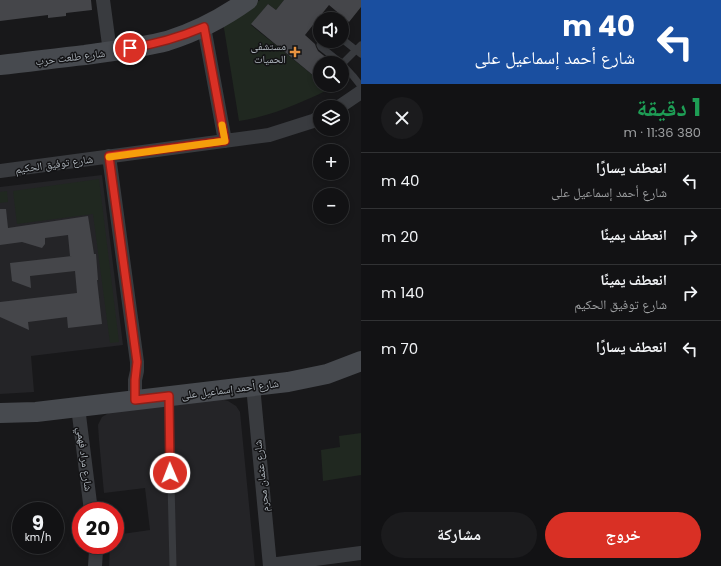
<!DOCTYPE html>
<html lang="ar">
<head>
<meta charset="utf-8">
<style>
	:root { --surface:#121214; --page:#1b1b1d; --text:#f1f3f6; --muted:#9c9ea0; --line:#313234; --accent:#d93025 }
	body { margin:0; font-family:Poppins,"Noto Naskh Arabic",sans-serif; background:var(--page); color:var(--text); direction:rtl; height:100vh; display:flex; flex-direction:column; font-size:15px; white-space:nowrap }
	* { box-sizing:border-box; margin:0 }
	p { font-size:13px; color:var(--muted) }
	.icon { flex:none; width:22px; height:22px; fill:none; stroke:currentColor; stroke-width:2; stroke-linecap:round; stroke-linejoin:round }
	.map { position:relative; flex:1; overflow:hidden; direction:ltr }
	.details { display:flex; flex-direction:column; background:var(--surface); width:360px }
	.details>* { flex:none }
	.banner { background:#1a4fa0; color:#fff; overflow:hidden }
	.controls { position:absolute; left:313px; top:12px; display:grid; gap:8px }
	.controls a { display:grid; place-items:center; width:36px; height:36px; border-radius:50%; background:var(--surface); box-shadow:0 2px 6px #0003,0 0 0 1px var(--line); font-size:20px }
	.speed { position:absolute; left:12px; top:502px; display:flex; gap:8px; font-size:20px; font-weight:700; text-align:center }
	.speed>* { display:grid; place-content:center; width:52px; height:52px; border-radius:50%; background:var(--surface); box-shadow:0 2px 6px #0003,0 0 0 1px var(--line); line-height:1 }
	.speed small { font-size:10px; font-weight:400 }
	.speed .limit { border:6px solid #d22; background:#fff; color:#111 }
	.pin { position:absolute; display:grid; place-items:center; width:34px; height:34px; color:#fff; margin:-17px; border:2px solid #fff; border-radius:50%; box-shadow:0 1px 4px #0007 }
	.me { position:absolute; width:44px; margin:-22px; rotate:359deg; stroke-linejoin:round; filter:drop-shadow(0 0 3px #0008) }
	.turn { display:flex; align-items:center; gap:14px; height:84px; padding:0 20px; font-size:18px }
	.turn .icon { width:52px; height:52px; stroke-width:2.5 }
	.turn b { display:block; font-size:28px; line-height:34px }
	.round { display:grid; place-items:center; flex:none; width:42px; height:42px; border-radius:21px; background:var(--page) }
	.overview { display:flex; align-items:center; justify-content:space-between; height:68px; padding:0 20px }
	h1 { font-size:24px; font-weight:700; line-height:30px; color:#1e9e55 }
	.button { display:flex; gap:8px; margin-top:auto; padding:8px 20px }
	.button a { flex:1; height:46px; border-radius:24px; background:var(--accent); color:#fff; font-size:16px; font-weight:700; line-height:46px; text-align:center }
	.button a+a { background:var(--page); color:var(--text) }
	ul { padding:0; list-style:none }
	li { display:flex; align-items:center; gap:12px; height:56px; padding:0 20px; border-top:1px solid var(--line) }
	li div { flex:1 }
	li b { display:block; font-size:15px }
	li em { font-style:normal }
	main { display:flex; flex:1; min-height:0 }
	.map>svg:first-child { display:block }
	.built { fill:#242427 }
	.green { fill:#202820 }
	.building { fill:#45464a }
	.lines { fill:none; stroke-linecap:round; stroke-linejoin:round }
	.lane { stroke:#393b3f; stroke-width:7 }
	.street { stroke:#393b3f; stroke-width:14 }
	.secondary { stroke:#474a4f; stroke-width:20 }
	.route-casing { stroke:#8d1f18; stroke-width:10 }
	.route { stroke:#d93025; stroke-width:7 }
	.slow { stroke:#f59e0b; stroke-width:7 }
	.poi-dot { fill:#e99441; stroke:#131315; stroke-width:1.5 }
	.labels { text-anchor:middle; stroke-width:3; stroke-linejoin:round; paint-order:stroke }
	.poi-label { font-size:11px; fill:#abb2b9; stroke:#131315; text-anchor:end }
	.street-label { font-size:11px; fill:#abb2b9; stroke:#131315 }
</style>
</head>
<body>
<main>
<section class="details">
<div class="banner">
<div class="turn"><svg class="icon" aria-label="left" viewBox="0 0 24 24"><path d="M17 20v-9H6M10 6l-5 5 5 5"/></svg><div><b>40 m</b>شارع أحمد إسماعيل على</div></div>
</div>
<div class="overview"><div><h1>1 دقيقة</h1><p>380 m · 11:36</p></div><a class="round"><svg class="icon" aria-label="close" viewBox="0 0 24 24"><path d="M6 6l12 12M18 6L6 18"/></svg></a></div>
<ul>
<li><svg class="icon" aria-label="left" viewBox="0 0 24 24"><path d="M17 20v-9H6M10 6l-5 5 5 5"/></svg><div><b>انعطف يسارًا</b><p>شارع أحمد إسماعيل على</p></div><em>40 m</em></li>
<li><svg class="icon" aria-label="right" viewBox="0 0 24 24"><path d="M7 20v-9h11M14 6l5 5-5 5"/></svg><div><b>انعطف يمينًا</b></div><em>20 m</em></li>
<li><svg class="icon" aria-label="right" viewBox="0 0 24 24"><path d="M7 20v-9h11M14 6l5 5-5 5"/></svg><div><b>انعطف يمينًا</b><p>شارع توفيق الحكيم</p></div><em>140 m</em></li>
<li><svg class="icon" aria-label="left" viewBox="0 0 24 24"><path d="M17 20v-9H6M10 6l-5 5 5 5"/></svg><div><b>انعطف يسارًا</b></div><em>70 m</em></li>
</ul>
<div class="button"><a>خروج</a><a>مشاركة</a></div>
</section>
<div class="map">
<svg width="361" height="566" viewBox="0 0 361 566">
	<rect width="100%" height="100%" fill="#18181a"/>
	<path class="built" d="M102 175 123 345 31 356 34 392 0 394V187Z
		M220 399 228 401 236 406 240 412 255 566H109L110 545H115V535L150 530 145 488 104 493 99 440 98 425 102 417 112 411Z"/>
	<path class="green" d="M260 0H284L276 10 268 4 251 25 320 81V85H338C307 100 274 116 239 121L223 22 254 4Z
		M99 179 119 342 110 343 93 214 17 224 13 191Z
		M7 191 8 202 0 203V192Z
		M361 433V475L323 481 321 450 340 447 339 436Z"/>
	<path class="building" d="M0 0H91L92 10 66 13V16L48 18V15L0 21Z
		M284 0H361V7L349 22 329 5 305 35 315 44 316 47 318 51 333 63H320V81L251 24 268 4 276 10Z
		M0 209H6L8 228 88 216 94 254H96L98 280H97L102 324 68 328 67 317 28 322 29 330 0 317V302L77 293 75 271 30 276 31 288 12 281 10 263 72 256H70L68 235 45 238V244L42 248 22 242 0 245Z"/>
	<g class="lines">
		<path class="lane" d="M342 39 361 54
			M321 41 320 45 321 47 341 63
			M342 64 353 76 361 86
			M342 64 361 45
			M169 398 173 566"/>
		<path class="street" d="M103 0 110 52
			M204 27 225 141
			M339 107 361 92
			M109 156 137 362V371L135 380V400
			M0 171 269 135 313 121 320 117
			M253 386 270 566
			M78 407 91 511
			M270 565 361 553
			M95 566 96 551V545"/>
		<path class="secondary" d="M0 65C28 62 57 58 85 55 112 51 140 48 167 41 196 32 223 18 248 0
			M0 413 36 412 288 382 327 374 361 361"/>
	</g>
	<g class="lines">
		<g class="route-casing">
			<path id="route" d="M130 48C157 44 178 38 204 27L225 141 109 156 137 362 135 380V400L169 396 170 473"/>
		</g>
		<use href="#route" class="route"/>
		<path class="slow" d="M109 157 225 141 222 125"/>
	</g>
	<path class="poi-dot" d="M293 46h4v4h4v4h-4v4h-4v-4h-4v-4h4z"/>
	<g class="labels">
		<g class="poi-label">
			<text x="286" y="50">مستشفى<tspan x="286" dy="13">الحميات</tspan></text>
		</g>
		<g class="street-label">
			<text transform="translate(70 57) rotate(-7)" y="4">شارع طلعت حرب</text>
			<text transform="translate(54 164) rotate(-8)" y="4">شارع توفيق الحكيم</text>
			<text transform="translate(230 389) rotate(-7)" y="4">شارع أحمد إسماعيل على</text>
			<text transform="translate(85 459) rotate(83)" y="4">شارع مراد فهمي</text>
			<text transform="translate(261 476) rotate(-96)" y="4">شارع عثمان محرم</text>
		</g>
	</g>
</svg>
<div class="controls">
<a><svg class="icon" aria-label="sound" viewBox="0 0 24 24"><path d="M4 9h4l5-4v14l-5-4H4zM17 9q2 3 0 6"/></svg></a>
<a><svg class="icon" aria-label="search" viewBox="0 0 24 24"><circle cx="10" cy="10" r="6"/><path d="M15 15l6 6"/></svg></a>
<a><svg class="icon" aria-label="layers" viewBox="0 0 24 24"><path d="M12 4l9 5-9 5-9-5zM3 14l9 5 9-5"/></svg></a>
<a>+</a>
<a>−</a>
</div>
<div class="speed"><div>9<small>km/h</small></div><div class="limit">20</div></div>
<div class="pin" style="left:130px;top:48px;background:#d93025"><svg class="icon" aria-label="arrive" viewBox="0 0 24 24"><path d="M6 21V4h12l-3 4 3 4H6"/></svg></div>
<svg class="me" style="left:170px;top:473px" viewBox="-20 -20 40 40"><circle r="17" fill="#d93025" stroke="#fff" stroke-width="3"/><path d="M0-11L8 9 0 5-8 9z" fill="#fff"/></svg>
</div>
</main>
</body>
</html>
